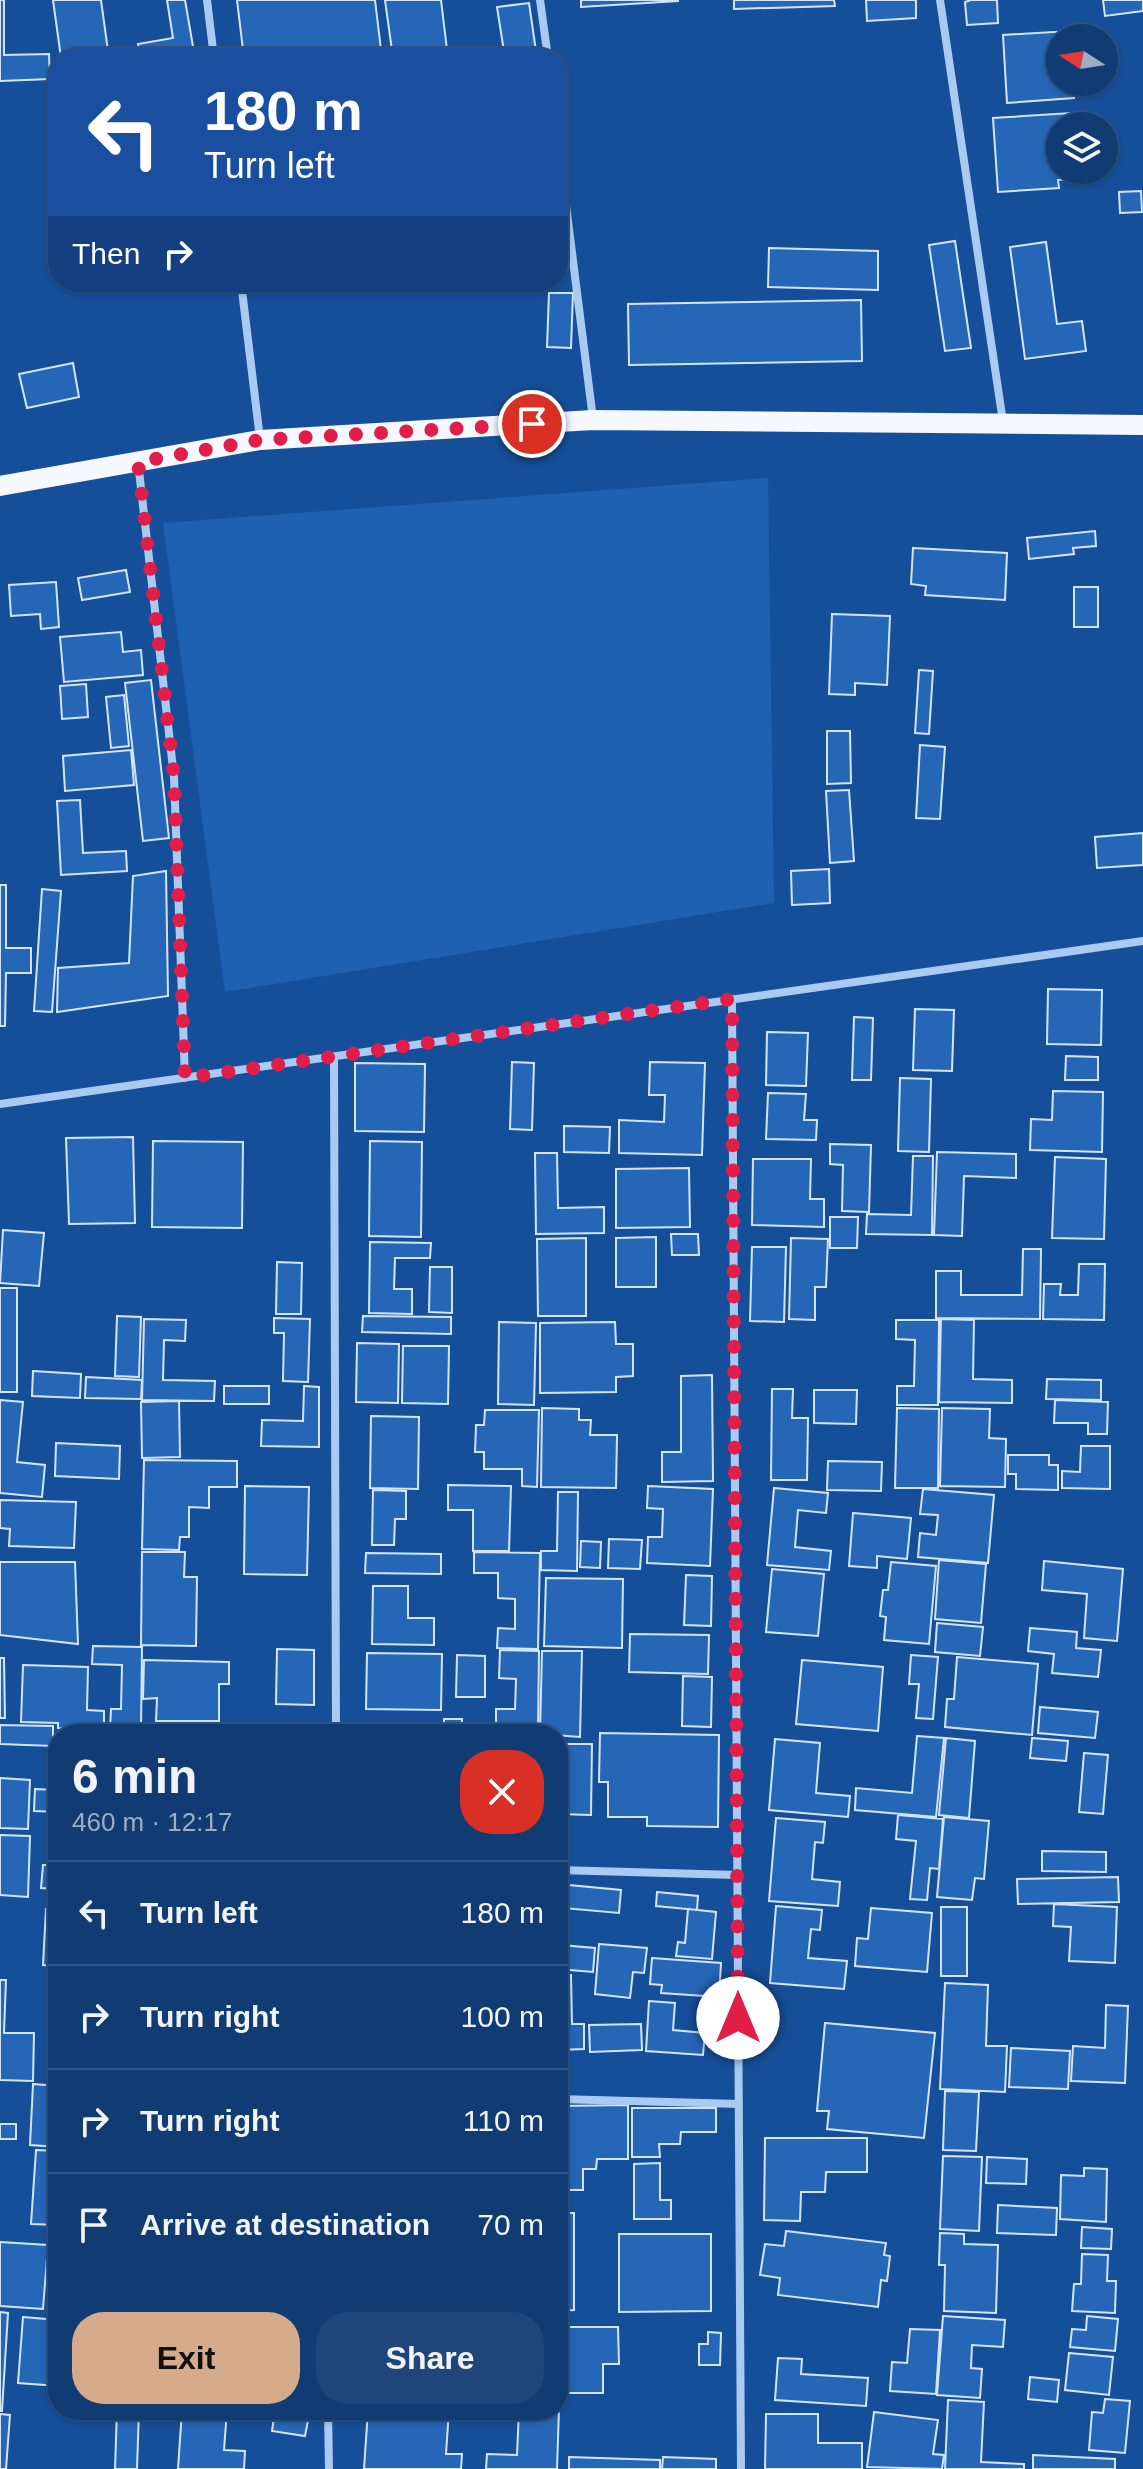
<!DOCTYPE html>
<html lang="en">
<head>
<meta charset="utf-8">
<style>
	:root { --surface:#103b73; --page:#1e467b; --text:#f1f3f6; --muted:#9cadc4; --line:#305585; --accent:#d6ab8b }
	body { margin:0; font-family:Arial,sans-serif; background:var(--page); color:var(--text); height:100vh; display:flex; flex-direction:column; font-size:30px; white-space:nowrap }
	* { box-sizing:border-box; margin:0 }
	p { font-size:26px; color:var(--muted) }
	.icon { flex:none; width:44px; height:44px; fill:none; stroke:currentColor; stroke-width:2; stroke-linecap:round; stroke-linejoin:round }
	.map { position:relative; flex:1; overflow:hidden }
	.details { position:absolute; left:48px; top:1724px; width:520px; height:696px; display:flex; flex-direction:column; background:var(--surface); border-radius:32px; box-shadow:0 2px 6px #0004,0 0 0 2px var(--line) }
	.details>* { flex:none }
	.top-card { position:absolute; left:48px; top:48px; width:520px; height:244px; border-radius:32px; box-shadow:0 2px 6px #0004,0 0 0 2px var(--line); background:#1a4fa0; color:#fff; overflow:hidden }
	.needle { width:52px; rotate:282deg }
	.controls { position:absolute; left:1046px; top:24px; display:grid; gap:16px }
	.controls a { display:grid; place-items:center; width:72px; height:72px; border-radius:50%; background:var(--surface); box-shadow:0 2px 6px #0004,0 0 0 2px var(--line); font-size:40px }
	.pin { position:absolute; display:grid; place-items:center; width:68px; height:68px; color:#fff; margin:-34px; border:4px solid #fff; border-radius:50%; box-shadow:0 2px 8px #0007 }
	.me { position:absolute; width:88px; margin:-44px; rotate:0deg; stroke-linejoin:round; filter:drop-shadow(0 0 6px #0008) }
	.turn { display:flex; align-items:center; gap:28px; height:168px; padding:0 24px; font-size:36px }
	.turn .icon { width:104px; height:104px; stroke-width:2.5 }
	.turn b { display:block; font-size:56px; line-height:68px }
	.then { display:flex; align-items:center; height:76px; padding:0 24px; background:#0003; gap:16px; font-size:30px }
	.round { display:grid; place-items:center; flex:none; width:84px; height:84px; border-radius:32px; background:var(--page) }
	.headline { display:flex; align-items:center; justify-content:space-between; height:136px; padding:0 24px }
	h1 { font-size:48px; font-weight:700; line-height:60px }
	.button { display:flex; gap:16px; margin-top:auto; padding:16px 24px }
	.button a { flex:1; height:92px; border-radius:32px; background:var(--accent); color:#111; font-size:32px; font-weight:700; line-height:92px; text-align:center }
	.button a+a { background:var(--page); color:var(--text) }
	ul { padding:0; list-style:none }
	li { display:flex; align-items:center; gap:24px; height:104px; padding:0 24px; border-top:2px solid var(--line) }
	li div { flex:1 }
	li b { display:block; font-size:30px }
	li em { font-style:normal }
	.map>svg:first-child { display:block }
	.green { fill:#1e61b3 }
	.building { fill:#2566b7; stroke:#d2e5fc; stroke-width:2 }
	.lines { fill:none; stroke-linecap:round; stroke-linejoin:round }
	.minor { stroke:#aacaf2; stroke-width:8 }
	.primary { stroke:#f5f9ff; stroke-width:20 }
	.route { stroke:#e11d48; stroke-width:14; stroke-dasharray:0 25.2 }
</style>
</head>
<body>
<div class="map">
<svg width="1143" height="2469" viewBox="0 0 1143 2469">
	<rect width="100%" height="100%" fill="#164f99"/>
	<path class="green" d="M768 478 774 903 225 992 163 523Z"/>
	<path class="building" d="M0 0H4V55L49 54 50 79 0 81Z
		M53 0H101L109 58H61Z
		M167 0H185L195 58H140L138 44 173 38Z
		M237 0H375L382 58H244Z
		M385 0H441L448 58H393Z
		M581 0H678V1L581 7Z
		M734 0H834L835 6 734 9Z
		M866 0H916V18L867 21Z
		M971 0H997L998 23 967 25 965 2Z
		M1103 0H1143V11L1105 16Z
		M529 3 537 58H505L497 7Z
		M1070 31V38H1060V82H1073L1074 98 1007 103 1003 35Z
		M1087 112V126H1060V170H1090V178L1058 180 1059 188 998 192 993 118Z
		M1141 191 1142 212 1120 213 1119 192Z
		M955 241 971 348 945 351 929 245Z
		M1046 242 1057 324 1082 321 1086 351 1025 359 1010 247Z
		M769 248 878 251V290L768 287Z
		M549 293H573L571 348 547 347Z
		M861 300 862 361 629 365 628 304Z
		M73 363 79 397 27 408 19 374Z
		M1095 531 1096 546 1073 548 1074 554 1029 559 1027 538Z
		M913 548 1007 553 1005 600 925 595 926 586 911 584Z
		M126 570 130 592 82 600 78 578Z
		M56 582 59 627 41 629 40 614 11 616 9 585Z
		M1074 587H1098V627H1074Z
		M832 614 890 616 887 685 855 683V695L829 694Z
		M121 632 123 652 141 650 143 675 64 682 60 637Z
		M919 670 933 671 929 734 915 733Z
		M151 680 169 838 143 841 125 683Z
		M86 684 88 717 62 719 60 686Z
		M124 695 129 746 111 748 106 697Z
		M827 731H850L851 783 827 784Z
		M920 745 945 747 940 819 916 818Z
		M131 750 134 785 65 791 63 756Z
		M849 790 854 861 830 863 826 791Z
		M80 800 83 853 126 851 127 871 61 875 57 801Z
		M1143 833V865L1097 868 1095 837Z
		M829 869 830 903 792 905 791 871Z
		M166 871 168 996 57 1012 58 968 129 963 133 876Z
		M0 885H6V948H31V973H6L5 1026H0Z
		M42 889 61 891 52 1012 34 1011Z
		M1048 989 1102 990 1101 1045 1047 1044Z
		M915 1009 954 1010 952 1071 913 1070Z
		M854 1017 873 1018 871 1080H852Z
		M767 1032 808 1033 806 1086 766 1085Z
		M1066 1056 1098 1057V1080H1065Z
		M512 1062 534 1063 532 1130 510 1129Z
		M650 1062 705 1063 702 1155 619 1153V1120L664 1122 665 1095H649Z
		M355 1063 425 1064 424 1132 355 1131Z
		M900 1078 931 1079 929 1152 898 1151Z
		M1053 1091 1103 1092 1102 1152 1030 1150 1031 1119 1052 1120Z
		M768 1093 806 1094 804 1120H817L816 1140 766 1139Z
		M564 1126 610 1127 609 1153 564 1152Z
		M133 1137 135 1223 69 1224 66 1138Z
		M153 1141 243 1142 242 1228 152 1227Z
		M370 1141 422 1142 421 1237 369 1236Z
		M830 1144 871 1145 869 1212 842 1211 843 1165 830 1164Z
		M937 1152 1016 1154V1178L964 1176 962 1236 934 1235Z
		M535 1153H557L558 1208 604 1207V1233L536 1234Z
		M913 1156H933L932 1235 866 1234 867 1214 911 1215Z
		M1055 1157 1106 1159 1104 1239 1052 1238Z
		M753 1159H811L810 1199H824V1227L752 1225Z
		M689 1168 690 1227 616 1228V1169Z
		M830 1217H858L857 1248H830Z
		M3 1230 44 1233 39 1286 0 1283Z
		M671 1234H698L699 1255H672Z
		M656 1237V1287H616V1238Z
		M586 1238V1316H538L537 1239Z
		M791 1238 828 1239 826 1287H815V1320L789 1319Z
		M370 1242 431 1243 430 1258H395L394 1289H412V1314L369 1313Z
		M752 1247H786L784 1322 750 1321Z
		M1023 1249H1041L1040 1319 936 1318V1271H961V1295H1022Z
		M277 1262 302 1263 301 1314H276Z
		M1079 1264H1105L1104 1320 1043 1319 1044 1284H1061L1060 1295H1078Z
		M430 1267H452V1313L429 1312Z
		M0 1288H17V1392H0Z
		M117 1316 141 1317 139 1377 115 1376Z
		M363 1316 451 1317V1334L362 1332Z
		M274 1318 310 1319 308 1382 283 1381 284 1333H274Z
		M144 1319 186 1320 185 1341 164 1340 163 1380 215 1381 214 1401 142 1400Z
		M941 1319 974 1320 973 1379 1012 1380V1403L939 1402Z
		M896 1320H939L938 1405H897V1386H914L915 1340 896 1339Z
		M499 1322 536 1323 534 1405 498 1404Z
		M615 1322 616 1344H633V1376L616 1377V1392L540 1393V1323Z
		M357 1343 399 1344 398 1403 356 1402Z
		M403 1346H449L448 1404 402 1403Z
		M33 1371 81 1374 80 1398 32 1396Z
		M712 1375 713 1481 662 1482V1452H681V1376Z
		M86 1377 142 1380 141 1399 85 1398Z
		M1047 1379 1101 1380V1400L1046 1399Z
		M224 1386H269V1404H224Z
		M304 1386 319 1387V1447L261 1446 262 1420 303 1421Z
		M772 1389H793L792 1418H808L807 1480H771Z
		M814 1390H857L856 1424 814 1423Z
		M0 1400 23 1402 17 1462 45 1465 42 1497 0 1493Z
		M1055 1400 1108 1402 1107 1434H1088V1423H1054Z
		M179 1401 180 1457 142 1458 141 1402Z
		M542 1408 579 1409V1420H591L590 1435H617L616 1488 541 1487Z
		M897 1408 939 1409 938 1488H895Z
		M942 1408 990 1409 989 1438 1006 1439 1005 1487 940 1486Z
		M485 1410H539L537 1487 522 1486V1469H484V1452H475L476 1425H484Z
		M371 1416 419 1417 418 1489 370 1488Z
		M56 1443 120 1446 119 1479 55 1476Z
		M1081 1446H1110V1489L1062 1488V1471L1080 1472Z
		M1008 1455H1049V1465H1058V1490L1016 1489V1474H1008Z
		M144 1460 237 1461V1487H209V1508L189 1507V1537H180L179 1550 142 1549Z
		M828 1461 882 1462 881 1491 827 1490Z
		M448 1485 511 1486 509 1551H473V1510H448Z
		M245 1486 309 1487 307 1575 244 1574Z
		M648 1486 713 1489 710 1566 647 1563 648 1537H662L663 1509 647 1508Z
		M774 1488 828 1493 826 1513 798 1510 795 1547 831 1551 829 1570 767 1565Z
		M923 1489 994 1495 988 1563 918 1557 920 1533 936 1535 938 1515 920 1514Z
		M373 1490 406 1491V1519H395L394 1545H372Z
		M558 1492H578L577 1571 541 1570V1551H557Z
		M0 1500 76 1502 74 1548 9 1546 10 1529 0 1528Z
		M853 1513 911 1518 907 1559 877 1556V1568L849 1566Z
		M609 1539 642 1540 640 1569 608 1568Z
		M581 1541 601 1542 600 1568 580 1567Z
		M142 1552H185L184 1577H197L196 1646 141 1645Z
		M474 1552 540 1553 538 1649 497 1648 498 1628 515 1629V1599L498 1598V1573H474Z
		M366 1553 441 1554V1574L365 1573Z
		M939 1560 986 1564 981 1623 935 1619Z
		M1044 1561 1123 1569 1117 1641 1084 1638 1087 1594 1042 1590Z
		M0 1562H75L78 1644 0 1635Z
		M891 1562 936 1566 929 1644 884 1640 886 1617 880 1616 883 1590H888Z
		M772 1569 824 1574 818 1636 766 1632Z
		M686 1575 712 1576 711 1626 684 1625Z
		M546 1578 623 1579 622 1648 544 1646Z
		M373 1586H408V1618H434V1645L372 1644Z
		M937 1623 983 1627 980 1656 935 1652Z
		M1030 1628 1077 1632 1076 1648 1101 1650 1098 1677 1052 1673 1054 1654 1028 1651Z
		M630 1634 709 1635 708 1674 629 1672Z
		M93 1646 142 1647 141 1729H110L111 1709H121L122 1665 92 1664Z
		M277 1649 314 1650V1705L276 1704Z
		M500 1650 539 1651 538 1734H496V1709H515L516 1679 499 1678Z
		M542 1651H582L580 1737 540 1734Z
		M367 1653 442 1654 441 1710 366 1709Z
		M457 1655 485 1656V1697H456Z
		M911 1655 938 1657 933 1719 916 1718 919 1684H909Z
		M957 1657 1038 1664 1032 1735 945 1727 947 1699H954Z
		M0 1658H4L5 1718H0Z
		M144 1660 229 1662V1684H219V1721H156L157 1698 143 1699Z
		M802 1660 883 1667 878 1731 796 1724Z
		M23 1665 88 1667 87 1710 104 1711V1729L58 1728V1723L21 1722Z
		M683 1676 712 1677 711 1727 682 1726Z
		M1040 1707 1098 1712 1095 1738 1038 1733Z
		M444 1719H462V1731L487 1732V1734H444Z
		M376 1723H441V1734H376Z
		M0 1725 53 1726V1746L0 1744Z
		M247 1728 312 1729 311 1734H247Z
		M600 1733 719 1735 718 1827 647 1826V1817H608V1782H599Z
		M917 1736 944 1738 936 1817 855 1810 856 1788 912 1793Z
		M946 1738 975 1741 969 1818 939 1815Z
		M1032 1738 1068 1741 1066 1761 1030 1758Z
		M775 1739 820 1743 816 1793 850 1796 848 1817 769 1810Z
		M558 1744H592L591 1815 558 1814Z
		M1084 1753 1108 1755 1103 1814 1079 1812Z
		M0 1778 30 1780 28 1829 0 1828Z
		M35 1789 58 1790V1812L34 1811Z
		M898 1815 943 1819 939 1869 930 1868 927 1900 910 1899 916 1841 896 1839Z
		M944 1817 989 1821 984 1879 975 1878 972 1900 937 1897Z
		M776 1818 825 1822 823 1843 815 1842 812 1879 840 1882 838 1906 769 1901Z
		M0 1835 30 1836 28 1897 0 1895Z
		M1042 1851 1106 1852V1872L1042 1871Z
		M43 1865H58V1889L41 1888Z
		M1118 1877 1119 1902 1018 1904 1017 1879Z
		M558 1884 621 1890 619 1913 564 1908 561 1945 595 1948 593 1972 558 1969Z
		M657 1892 698 1896 697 1910 656 1906Z
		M1054 1904 1117 1907 1115 1963 1069 1961 1071 1927 1053 1926Z
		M776 1906 822 1910 820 1930 811 1929 808 1958 847 1961 844 1989 770 1983Z
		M941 1907H967V1976H941Z
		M871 1908 932 1913 927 1972 855 1966 857 1938 868 1939Z
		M46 1909H58V1966L43 1965Z
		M688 1909 716 1912 712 1959 676 1956 678 1942 685 1943Z
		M599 1944 647 1948 644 1973 633 1972 630 1998 595 1994Z
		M652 1958 721 1963 719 1997 661 1993 662 1985 650 1984Z
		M558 1975H571L572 2024H584V2049L558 2050Z
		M0 1980H6L4 2033H34L33 2081 0 2080Z
		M945 1983 988 1985 986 2046H1007L1005 2092 940 2089Z
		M649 2001 675 2003 673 2030 705 2033 703 2055 646 2051Z
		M1106 2005 1128 2006 1125 2083 1071 2081 1073 2046 1105 2048Z
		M825 2023 935 2033 924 2138 827 2129 829 2111H817Z
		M641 2024 642 2050 590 2052 589 2025Z
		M1011 2048 1070 2051 1068 2089 1009 2087Z
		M33 2084 58 2086V2147L30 2145Z
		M945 2091 979 2092 976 2151 943 2150Z
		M628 2105V2159H597L596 2169H583V2190H558V2106Z
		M632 2108H716V2132H681L680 2144H659L660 2157H632Z
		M0 2124H16V2139H0Z
		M765 2138H867V2172H826L825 2192H801L800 2221 764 2220Z
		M36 2150 58 2151V2225L31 2224Z
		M943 2156 982 2157 979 2231 940 2229Z
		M987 2157 1027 2159 1026 2184 986 2183Z
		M660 2163V2200H671V2219H634V2164Z
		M1084 2168 1107 2169 1106 2222 1060 2219 1061 2175 1084 2176Z
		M998 2205 1057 2208 1056 2235 997 2233Z
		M558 2213H574V2310L558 2311Z
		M1082 2227 1112 2229 1111 2249 1081 2248Z
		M786 2231 886 2243 884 2255 890 2256 887 2281 881 2280 878 2307 778 2295 780 2278 760 2275 765 2244 784 2246Z
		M940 2233 964 2234V2244L998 2245 996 2313 944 2311 945 2265H939Z
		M619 2234H711V2311L619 2312Z
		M0 2242 48 2245 43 2309 0 2306Z
		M1082 2254 1108 2255 1107 2281H1116L1115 2313 1072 2311 1074 2284H1081Z
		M0 2312 8 2313 2 2411H0Z
		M943 2316 1005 2320 1003 2347 972 2345 971 2368 982 2369 980 2398 937 2395Z
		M1087 2316 1118 2319 1115 2351 1070 2347 1072 2329 1086 2330Z
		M23 2317 58 2320V2386L18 2383Z
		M558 2327H618L619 2364H603V2393H558Z
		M910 2329 940 2330 936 2394 890 2391 892 2362 907 2363Z
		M708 2332 721 2333 720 2365H699V2344H708Z
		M1069 2353 1113 2357 1109 2395 1065 2390Z
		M778 2358 802 2359 801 2374 868 2378 866 2406 775 2400Z
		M1030 2377 1059 2380 1057 2402 1028 2399Z
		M1105 2399 1130 2401 1125 2453 1089 2450 1092 2412 1103 2413Z
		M948 2400 984 2402 981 2462 1024 2464V2469H945Z
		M559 2409 557 2469H486L487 2454 517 2455 519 2410Z
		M117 2410H139L137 2469H115Z
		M182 2410H227L224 2450 245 2451 244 2469H178Z
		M249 2410H310L305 2436 272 2431 274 2417 249 2413Z
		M368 2410H449L446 2454H462L461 2469H364Z
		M874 2412 938 2420 933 2454 944 2455 942 2469 867 2467Z
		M0 2414 10 2415 6 2469H0Z
		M766 2414H818V2443H862V2469H765Z
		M1033 2455 1115 2459V2469H1033Z
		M569 2457 660 2460V2469H569Z
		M663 2457 716 2459V2469H662Z"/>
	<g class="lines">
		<path class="minor" d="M207 0 214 58
			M540 0 548 58
			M940 0 1003 422
			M558 142 593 419
			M241 282 260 439
			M138 462 174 777 185 1078
			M732 999 741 2469
			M334 1057 336 1734
			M0 1104 1143 941
			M558 1870 737 1875
			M558 2099 739 2104
			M328 2410 329 2469"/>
		<path class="primary" d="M0 486 260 440 593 420 1143 425"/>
	</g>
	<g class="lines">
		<path class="route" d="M532 424 260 440 138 462 174 777 185 1078 732 999 738 2018"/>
	</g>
</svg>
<div class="controls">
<a><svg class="needle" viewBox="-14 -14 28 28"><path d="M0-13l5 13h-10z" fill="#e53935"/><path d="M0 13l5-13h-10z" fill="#9cadc4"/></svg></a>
<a><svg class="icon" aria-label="layers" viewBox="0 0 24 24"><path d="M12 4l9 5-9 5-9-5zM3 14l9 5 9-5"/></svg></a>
</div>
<div class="pin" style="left:532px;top:424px;background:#d93025"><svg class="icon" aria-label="arrive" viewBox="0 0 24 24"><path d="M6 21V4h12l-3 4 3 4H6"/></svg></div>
<svg class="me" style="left:738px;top:2018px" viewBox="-20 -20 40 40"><circle r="19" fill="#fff"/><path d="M0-13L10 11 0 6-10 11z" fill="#e11d48"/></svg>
<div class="top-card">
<div class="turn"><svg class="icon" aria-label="left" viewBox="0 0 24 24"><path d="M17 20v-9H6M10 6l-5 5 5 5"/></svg><div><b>180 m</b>Turn left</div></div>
<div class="then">Then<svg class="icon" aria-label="right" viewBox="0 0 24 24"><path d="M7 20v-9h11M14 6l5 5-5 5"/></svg></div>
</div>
<section class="details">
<div class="headline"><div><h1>6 min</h1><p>460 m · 12:17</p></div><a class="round" style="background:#d93025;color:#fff"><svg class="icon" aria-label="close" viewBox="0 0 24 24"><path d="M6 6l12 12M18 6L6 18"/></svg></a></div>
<ul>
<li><svg class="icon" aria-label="left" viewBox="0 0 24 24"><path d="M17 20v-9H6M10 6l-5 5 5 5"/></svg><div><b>Turn left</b></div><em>180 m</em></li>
<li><svg class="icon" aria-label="right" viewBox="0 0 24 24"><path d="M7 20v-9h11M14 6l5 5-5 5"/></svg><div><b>Turn right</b></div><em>100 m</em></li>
<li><svg class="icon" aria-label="right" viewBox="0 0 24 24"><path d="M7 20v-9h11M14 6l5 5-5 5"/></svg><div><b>Turn right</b></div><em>110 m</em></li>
<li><svg class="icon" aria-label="arrive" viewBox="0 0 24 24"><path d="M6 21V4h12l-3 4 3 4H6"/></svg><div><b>Arrive at destination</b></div><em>70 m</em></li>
</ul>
<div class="button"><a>Exit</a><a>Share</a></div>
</section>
</div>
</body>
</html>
